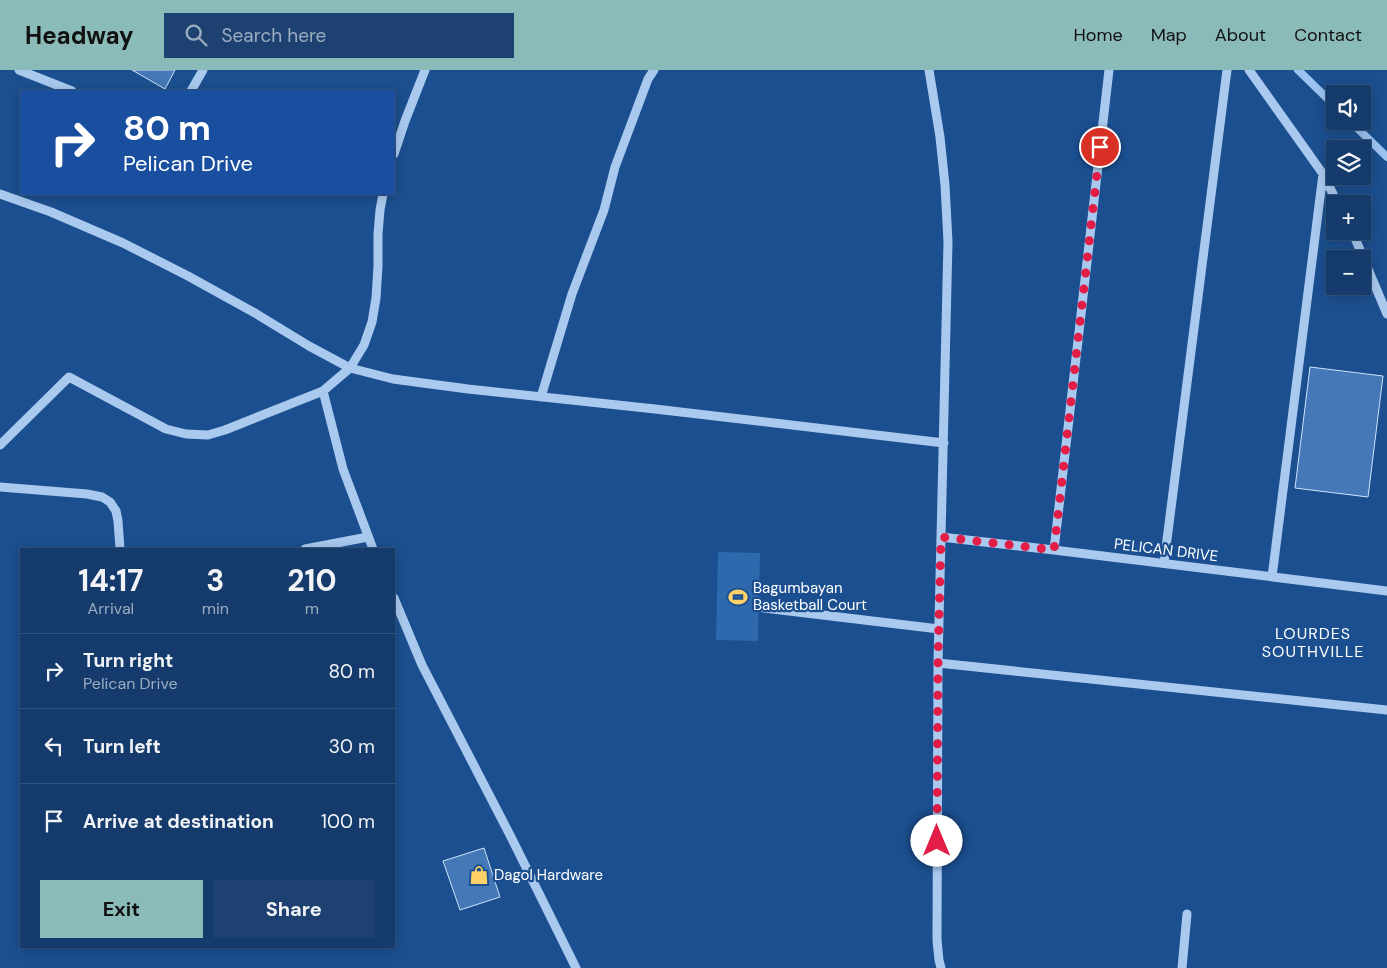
<!DOCTYPE html>
<html lang="en">
<head>
<meta charset="utf-8">
<style>
	:root { --surface:#143b6b; --page:#1d4271; --text:#f1f3f6; --muted:#9dadc1; --line:#33557e; --accent:#8bbbb9 }
	body { margin:0; font-family:"DM Sans",sans-serif; background:var(--page); color:var(--text); height:100vh; display:flex; flex-direction:column; font-size:19px; white-space:nowrap }
	* { box-sizing:border-box; margin:0 }
	p { font-size:16px; color:var(--muted) }
	.icon { flex:none; width:28px; height:28px; fill:none; stroke:currentColor; stroke-width:2; stroke-linecap:round; stroke-linejoin:round }
	.map { position:relative; flex:1; overflow:hidden }
	.sheet { position:absolute; left:20px; top:478px; width:375px; height:400px; display:flex; flex-direction:column; background:var(--surface); border-radius:0px; box-shadow:0 2px 12px #0003,0 0 0 1px var(--line) }
	.sheet>* { flex:none }
	.banner { position:absolute; left:20px; top:20px; width:375px; height:105px; border-radius:0px; box-shadow:0 2px 12px #0003,0 0 0 1px var(--line); background:#1a4fa0; color:#fff; overflow:hidden }
	.controls { position:absolute; left:1326px; top:15px; display:grid; gap:10px }
	.controls a { display:grid; place-items:center; width:45px; height:45px; border-radius:0px; background:var(--surface); box-shadow:0 2px 12px #0003,0 0 0 1px var(--line); font-size:25px }
	.pin { position:absolute; display:grid; place-items:center; width:42px; height:42px; color:#fff; margin:-21px; border:2px solid #fff; border-radius:50%; box-shadow:0 1px 5px #0007 }
	.me { position:absolute; width:55px; margin:-28px; rotate:0deg; stroke-linejoin:round; filter:drop-shadow(0 0 4px #0008) }
	.turn { display:flex; align-items:center; gap:18px; height:105px; padding:0 20px; font-size:22px }
	.turn .icon { width:65px; height:65px; stroke-width:2.5 }
	.turn b { display:block; font-size:35px; line-height:42px }
	.eta { display:flex; justify-content:space-evenly; align-items:center; height:85px; text-align:center }
	.eta b { font-size:30px; font-weight:700; line-height:35px }
	.button { display:flex; gap:10px; margin-top:auto; padding:10px 20px }
	.button a { flex:1; height:58px; border-radius:0px; background:var(--accent); color:#111; font-size:20px; font-weight:700; line-height:58px; text-align:center }
	.button a+a { background:var(--page); color:var(--text) }
	ul { padding:0; list-style:none }
	li { display:flex; align-items:center; gap:15px; height:75px; padding:0 20px; border-top:1px solid var(--line) }
	li div { flex:1 }
	li b { display:block; font-size:19px }
	li em { font-style:normal }
	header { display:flex; align-items:center; gap:30px; box-sizing:border-box; height:70px; padding:0 25px; background:var(--accent); color:#111 }
	header strong { font-size:24px }
	nav { display:flex; gap:28px; margin-inline-start:auto; font-size:18px }
	.search { width:350px; height:45px; background:var(--page); display:flex; align-items:center; gap:12px; box-sizing:border-box; padding:0 18px; border-radius:0px; color:var(--muted); font-size:19px }
	.map>svg:first-child { display:block }
	.green { fill:#2e69ad }
	.lines { fill:none; stroke-linecap:round; stroke-linejoin:round }
	.stream { stroke:#9cc4f0; stroke-width:8 }
	.building { fill:#4478b7; stroke:#cfe3fa }
	.minor { stroke:#a9c9ee; stroke-width:9 }
	.route { stroke:#e11d48; stroke-width:9; stroke-dasharray:0 16.2 }
	.labels { text-anchor:middle; stroke-width:4.5; stroke-linejoin:round; paint-order:stroke }
	.street-label { font-size:15px; fill:#fff; stroke:#1b4f8f }
	.poi-label { font-size:15px; fill:#fff; stroke:#1b4f8f; text-anchor:start }
	.neighbourhood-label { font-size:16px; letter-spacing:1px; fill:#fff; stroke:#1b4f8f }
</style>
</head>
<body>
<header>
<strong>Headway</strong>
<div class="search"><svg class="icon" aria-label="search" viewBox="0 0 24 24"><circle cx="10" cy="10" r="6"/><path d="M15 15l6 6"/></svg>Search here</div>
<nav><a>Home</a><a>Map</a><a>About</a><a>Contact</a></nav>
</header>
<div class="map">
<svg width="1387" height="898" viewBox="0 0 1387 898">
	<rect width="100%" height="100%" fill="#1b4f8f"/>
	<path class="green" d="M718 482 760 483 758 571 716 570Z"/>
	<g class="lines">
		<path class="stream" d="M1298 0 1335 36
			M1350 51 1387 87"/>
	</g>
	<path class="building" d="M132 0H175L165 19Z
		M1310 297 1383 306 1368 427 1295 418Z
		M484 778 500 827 460 840 443 791Z"/>
	<g class="lines">
		<path class="minor" d="M19 0 72 21
			M929 0 940 67 945 115 948 172 938 593 937 870 939 890 941 898
			M1249 0 1323 104 1338 134
			M191 21 203 0
			M394 84 405 51 425 0
			M0 124 51 142 123 173 188 206 255 243 309 276 350 298 393 309 468 319 655 339 944 373
			M1352 161 1387 244
			M323 321 343 399 373 479
			M541 327 572 224 604 140 615 97 648 9 654 0
			M0 375 69 307 166 359 186 364 208 365 225 360 323 321 350 298 364 275 372 252 376 228 378 196V164L380 140 383 124
			M0 417 87 424 102 427 110 432 116 441 118 451 120 479
			M941 467 1054 480 1387 521
			M305 479 368 467
			M1054 480 1109 0
			M1164 493 1227 0
			M1272 507 1323 104
			M394 528 422 595 512 769 576 898
			M764 538 939 559
			M938 593 1387 640
			M1182 898 1187 844"/>
	</g>
	<g class="lines">
		<path class="route" d="M937 771 938 592 941 467 1054 480 1100 77"/>
	</g>
	<defs>
		<g id="stadium-bare" transform="scale(1.5)"><path d="M0-5a6.5 5 0 1 0 0 10a6.5 5 0 1 0 0-10ZM-3.5-1.8h7v3.6h-7Z" fill="#ffd166" stroke="#1b4f8f" stroke-width="2.5" paint-order="stroke"/></g>
		<g id="shop-bare" transform="scale(1.5)"><path d="M-5-2.5h2.3a2.7 3.5 0 0 1 5.4 0H5L5.5 6h-11ZM-1.5-2.5h3a1.5 2.3 0 0 0-3 0Z" fill="#ffd166" stroke="#1b4f8f" stroke-width="2.5" paint-order="stroke"/></g>
	</defs>
	<g fill-rule="evenodd">
		<use href="#stadium-bare" x="738" y="527"/>
		<use href="#shop-bare" x="479" y="805"/>
	</g>
	<g class="labels">
		<g class="street-label">
			<text transform="translate(1166 480) rotate(7)" y="5">PELICAN DRIVE</text>
		</g>
		<g class="poi-label">
			<text x="753" y="523">Bagumbayan<tspan x="753" dy="17">Basketball Court</tspan></text>
			<text x="494" y="810">Dagol Hardware</text>
		</g>
		<g class="neighbourhood-label">
			<text x="1313" y="569">LOURDES<tspan x="1313" dy="18">SOUTHVILLE</tspan></text>
		</g>
	</g>
</svg>
<div class="controls">
<a><svg class="icon" aria-label="sound" viewBox="0 0 24 24"><path d="M4 9h4l5-4v14l-5-4H4zM17 9q2 3 0 6"/></svg></a>
<a><svg class="icon" aria-label="layers" viewBox="0 0 24 24"><path d="M12 4l9 5-9 5-9-5zM3 14l9 5 9-5"/></svg></a>
<a>+</a>
<a>−</a>
</div>
<div class="pin" style="left:1100px;top:77px;background:#d93025"><svg class="icon" aria-label="arrive" viewBox="0 0 24 24"><path d="M6 21V4h12l-3 4 3 4H6"/></svg></div>
<svg class="me" style="left:937px;top:771px" viewBox="-20 -20 40 40"><circle r="19" fill="#fff"/><path d="M0-13L10 11 0 6-10 11z" fill="#e11d48"/></svg>
<div class="banner">
<div class="turn"><svg class="icon" aria-label="right" viewBox="0 0 24 24"><path d="M7 20v-9h11M14 6l5 5-5 5"/></svg><div><b>80 m</b>Pelican Drive</div></div>
</div>
<section class="sheet">
<div class="eta">
<div><b>14:17</b><p>Arrival</p></div>
<div><b>3</b><p>min</p></div>
<div><b>210</b><p>m</p></div>
</div>
<ul>
<li><svg class="icon" aria-label="right" viewBox="0 0 24 24"><path d="M7 20v-9h11M14 6l5 5-5 5"/></svg><div><b>Turn right</b><p>Pelican Drive</p></div><em>80 m</em></li>
<li><svg class="icon" aria-label="left" viewBox="0 0 24 24"><path d="M17 20v-9H6M10 6l-5 5 5 5"/></svg><div><b>Turn left</b></div><em>30 m</em></li>
<li><svg class="icon" aria-label="arrive" viewBox="0 0 24 24"><path d="M6 21V4h12l-3 4 3 4H6"/></svg><div><b>Arrive at destination</b></div><em>100 m</em></li>
</ul>
<div class="button"><a>Exit</a><a>Share</a></div>
</section>
</div>
</body>
</html>
